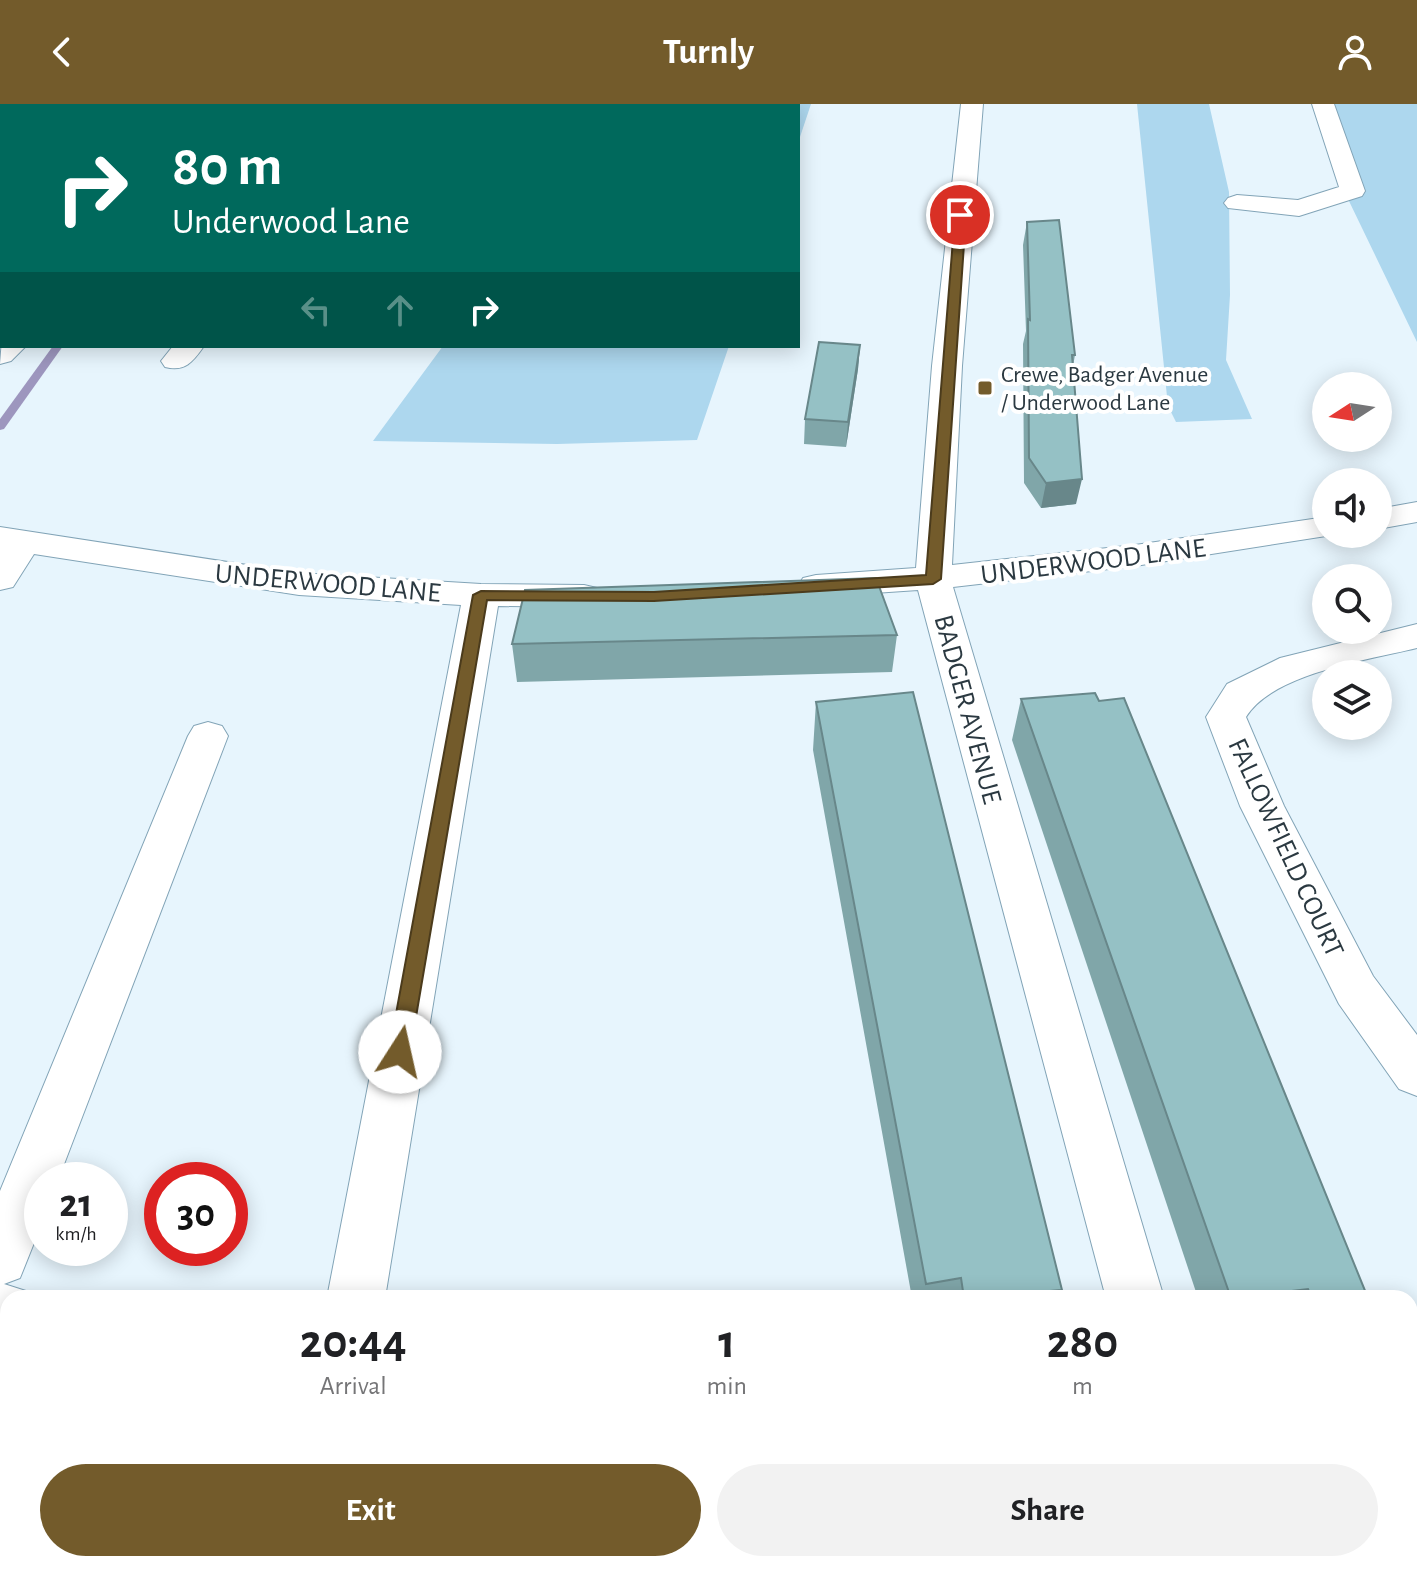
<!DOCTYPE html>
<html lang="en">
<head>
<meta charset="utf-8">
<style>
	:root { --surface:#fff; --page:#f2f2f2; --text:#202124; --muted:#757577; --accent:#735b2b }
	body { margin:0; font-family:"Alegreya Sans",sans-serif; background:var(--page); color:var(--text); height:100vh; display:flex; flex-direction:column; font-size:30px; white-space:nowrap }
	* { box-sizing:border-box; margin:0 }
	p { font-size:26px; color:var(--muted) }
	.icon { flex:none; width:44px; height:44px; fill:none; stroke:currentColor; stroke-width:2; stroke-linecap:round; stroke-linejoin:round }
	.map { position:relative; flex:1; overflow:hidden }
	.drawer { position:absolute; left:0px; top:1186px; width:1418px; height:282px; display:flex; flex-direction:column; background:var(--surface); border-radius:24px 24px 0 0; box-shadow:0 4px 20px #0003 }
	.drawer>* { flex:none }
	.hud { position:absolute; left:0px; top:0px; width:800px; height:244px; box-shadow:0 4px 20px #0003; background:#00695c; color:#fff; overflow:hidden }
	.needle { width:52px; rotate:258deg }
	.tools { position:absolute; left:1312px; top:268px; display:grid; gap:16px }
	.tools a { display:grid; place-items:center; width:80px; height:80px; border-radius:50%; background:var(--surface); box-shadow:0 4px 20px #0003; font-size:40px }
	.speed { position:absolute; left:24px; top:1058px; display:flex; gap:16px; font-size:40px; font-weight:700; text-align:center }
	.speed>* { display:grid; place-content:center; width:104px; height:104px; border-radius:50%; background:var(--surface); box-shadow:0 4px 20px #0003; line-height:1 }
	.speed small { font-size:20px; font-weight:400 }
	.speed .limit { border:12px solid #d22; background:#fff; color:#111 }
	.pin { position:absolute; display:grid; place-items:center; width:68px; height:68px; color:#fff; margin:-34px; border:4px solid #fff; border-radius:50%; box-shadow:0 2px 8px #0007 }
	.me { position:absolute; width:88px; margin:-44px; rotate:10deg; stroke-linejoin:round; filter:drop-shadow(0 0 6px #0008) }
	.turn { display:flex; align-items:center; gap:28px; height:168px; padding:0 40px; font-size:36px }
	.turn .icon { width:104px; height:104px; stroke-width:2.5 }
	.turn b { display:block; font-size:56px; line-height:68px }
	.lanes { display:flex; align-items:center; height:76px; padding:0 40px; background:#0003; justify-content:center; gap:40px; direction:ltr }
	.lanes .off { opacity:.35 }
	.eta { display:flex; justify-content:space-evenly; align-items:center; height:136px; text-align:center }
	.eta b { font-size:48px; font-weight:700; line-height:56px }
	.action { display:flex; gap:16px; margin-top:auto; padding:16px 40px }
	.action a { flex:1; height:92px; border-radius:48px; background:var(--accent); color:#fff; font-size:32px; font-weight:700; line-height:92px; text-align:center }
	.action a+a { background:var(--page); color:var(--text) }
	header { display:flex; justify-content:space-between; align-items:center; height:104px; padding:0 40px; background:var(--accent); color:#fff; font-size:36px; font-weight:700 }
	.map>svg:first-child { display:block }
	.green { fill:#add7ee }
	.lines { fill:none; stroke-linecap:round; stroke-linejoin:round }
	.stream { fill:#9d96be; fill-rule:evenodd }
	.minor-casing { stroke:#82a4b7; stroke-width:2 }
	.minor { fill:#fff; fill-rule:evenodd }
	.wall { fill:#80a6a9 }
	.shaded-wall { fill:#68878a }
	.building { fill:#95c1c5; stroke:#68878a; stroke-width:2 }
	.route { fill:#735b2b; stroke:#4b3b1c; stroke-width:2 }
	.poi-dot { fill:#735b2b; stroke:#fff; stroke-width:3 }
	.labels { text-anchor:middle; stroke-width:8; stroke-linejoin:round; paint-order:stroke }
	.far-poi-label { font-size:24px; fill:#2b3941; stroke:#fff; text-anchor:start }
	.street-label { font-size:28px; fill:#2b3941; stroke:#fff }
</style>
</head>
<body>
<header><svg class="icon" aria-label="back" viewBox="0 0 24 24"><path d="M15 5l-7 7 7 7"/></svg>Turnly<svg class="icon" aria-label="person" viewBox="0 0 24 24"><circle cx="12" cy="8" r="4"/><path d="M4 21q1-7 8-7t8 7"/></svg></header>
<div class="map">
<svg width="1417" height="1467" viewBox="0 0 1417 1467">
	<rect width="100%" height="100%" fill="#e7f5fd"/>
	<path class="green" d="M623 0H811L798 39V2H622Z
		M1137 0H1209L1229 88 1230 191 1226 256 1252 315 1176 318 1168 302Z
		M1323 0H1417V238L1348 95Z
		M443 242H729L697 336 557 340 373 337Z"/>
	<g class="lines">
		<path class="stream" d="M53 242H63L4 325 0 326V315Z"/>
		<g class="minor-casing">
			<path id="minor" d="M56 0H79L80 2H57Z
				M439 0H462L438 2Z
				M961 0H983L962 262 952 461 1135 441 1326 413V430H1339L1135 462 953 483 1164 1194H1106L918 486 816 493 803 490 798 482 803 474 816 471 916 464 932 262Z
				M1312 0H1334L1365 87 1362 92 1299 112 1228 104 1224 99 1228 94 1237 91 1298 96 1339 83Z
				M0 65H2V79H0Z
				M2 235V242H26L11 257 0 260Z
				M173 242H204C193 258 185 268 165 263L161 257Z
				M1417 398V418L1378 425V405Z
				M0 423 299 469 481 480 584 481 597 484 602 492 597 500 584 503 498 502 385 1194H327L461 501 299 491 34 450 13 483 0 486Z
				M1417 520V544C1369 556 1273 569 1246 613L1284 702 1373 872 1417 931V992L1399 985 1339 900 1240 702 1206 613 1227 580 1280 554Z
				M208 618 222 622 228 632 58 1076H42V1119L20 1174 4 1180 29 1188 31 1194H8V1236H0V1087L188 632 194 622Z
				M284 1460H350V1467H284Z
				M1187 1460H1253L1255 1467H1189Z"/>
		</g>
		<use href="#minor" class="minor"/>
	</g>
	<path class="wall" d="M1027 118 1075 251 1073 262 1076 400 1041 404 1024 379 1023 240 1026 227 1023 141Z
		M860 241 858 265 846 343 804 340 805 315Z
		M897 531 892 568 517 578 512 540Z
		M1021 595 1368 1194H1198L1012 636Z
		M816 598 1062 1186 1058 1194H912L813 646Z
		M1410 1215 1417 1230V1467H1387L1384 1460H1410Z
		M930 1460H1037L1039 1467H932Z"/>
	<path class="shaded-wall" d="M860 241 858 265 846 343 848 318Z
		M1082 375 1076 400 1041 404 1046 379Z
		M130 1460H149L148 1467H129Z"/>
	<path class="building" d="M1059 116 1075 251H1072L1082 375 1046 379 1029 354 1028 215 1030 216 1027 118Z
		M819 238 860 241 848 318 805 315Z
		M876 474 897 531 512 540 525 486Z
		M913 588 1062 1186 964 1194 961 1174 926 1180 816 598Z
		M1095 589 1099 597 1124 594 1368 1194H1312L1308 1185 1231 1194 1021 595Z
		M1410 1215 1417 1230V1435L1410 1419Z
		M45 1460H130L129 1467H44Z
		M447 1460H544L545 1467H447Z
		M941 1460H1037L1039 1467H943Z"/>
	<path class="route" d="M960 108 966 111 941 475 933 480 654 497 487 496 410 948 407 954 400 956 392 954 389 948 473 491 481 487 654 488 926 471 955 111Z"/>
	<rect class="poi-dot" x="977" y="276" width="16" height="16" rx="4"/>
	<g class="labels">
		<g class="far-poi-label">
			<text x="1001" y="278">Crewe, Badger Avenue<tspan x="1001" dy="28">/ Underwood Lane</tspan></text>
		</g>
		<g class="street-label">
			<text transform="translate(1093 456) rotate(-7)" y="10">UNDERWOOD LANE</text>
			<text transform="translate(328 478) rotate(5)" y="10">UNDERWOOD LANE</text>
			<text transform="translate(969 605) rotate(75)" y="10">BADGER AVENUE</text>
			<text transform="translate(1287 743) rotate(65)" y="10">FALLOWFIELD COURT</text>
		</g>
	</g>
</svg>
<div class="tools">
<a><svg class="needle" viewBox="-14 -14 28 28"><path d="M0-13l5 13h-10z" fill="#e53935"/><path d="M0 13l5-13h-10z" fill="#757577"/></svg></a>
<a><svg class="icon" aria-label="sound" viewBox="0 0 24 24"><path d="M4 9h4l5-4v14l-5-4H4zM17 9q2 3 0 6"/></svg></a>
<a><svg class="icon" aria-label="search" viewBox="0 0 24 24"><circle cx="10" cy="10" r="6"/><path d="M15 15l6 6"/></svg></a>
<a><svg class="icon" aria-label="layers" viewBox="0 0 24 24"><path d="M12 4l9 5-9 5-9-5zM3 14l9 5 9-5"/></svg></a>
</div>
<div class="speed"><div>21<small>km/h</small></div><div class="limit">30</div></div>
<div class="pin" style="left:960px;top:111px;background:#d93025"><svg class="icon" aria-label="arrive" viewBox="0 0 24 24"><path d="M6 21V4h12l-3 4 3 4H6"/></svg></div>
<svg class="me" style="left:400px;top:948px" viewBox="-20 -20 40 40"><circle r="19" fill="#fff"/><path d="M0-13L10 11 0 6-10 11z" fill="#735b2b"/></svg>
<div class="hud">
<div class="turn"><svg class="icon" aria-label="right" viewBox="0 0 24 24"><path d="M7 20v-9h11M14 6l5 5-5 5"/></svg><div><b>80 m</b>Underwood Lane</div></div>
<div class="lanes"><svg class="icon off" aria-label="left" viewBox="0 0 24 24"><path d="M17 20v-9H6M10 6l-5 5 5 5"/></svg><svg class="icon off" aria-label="ahead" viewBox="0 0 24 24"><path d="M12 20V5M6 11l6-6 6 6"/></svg><svg class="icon" aria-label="right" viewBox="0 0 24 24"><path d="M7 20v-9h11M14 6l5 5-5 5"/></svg></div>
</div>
<section class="drawer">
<div class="eta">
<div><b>20:44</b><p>Arrival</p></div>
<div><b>1</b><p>min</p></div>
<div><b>280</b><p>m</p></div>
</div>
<div class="action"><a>Exit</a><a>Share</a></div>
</section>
</div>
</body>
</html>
